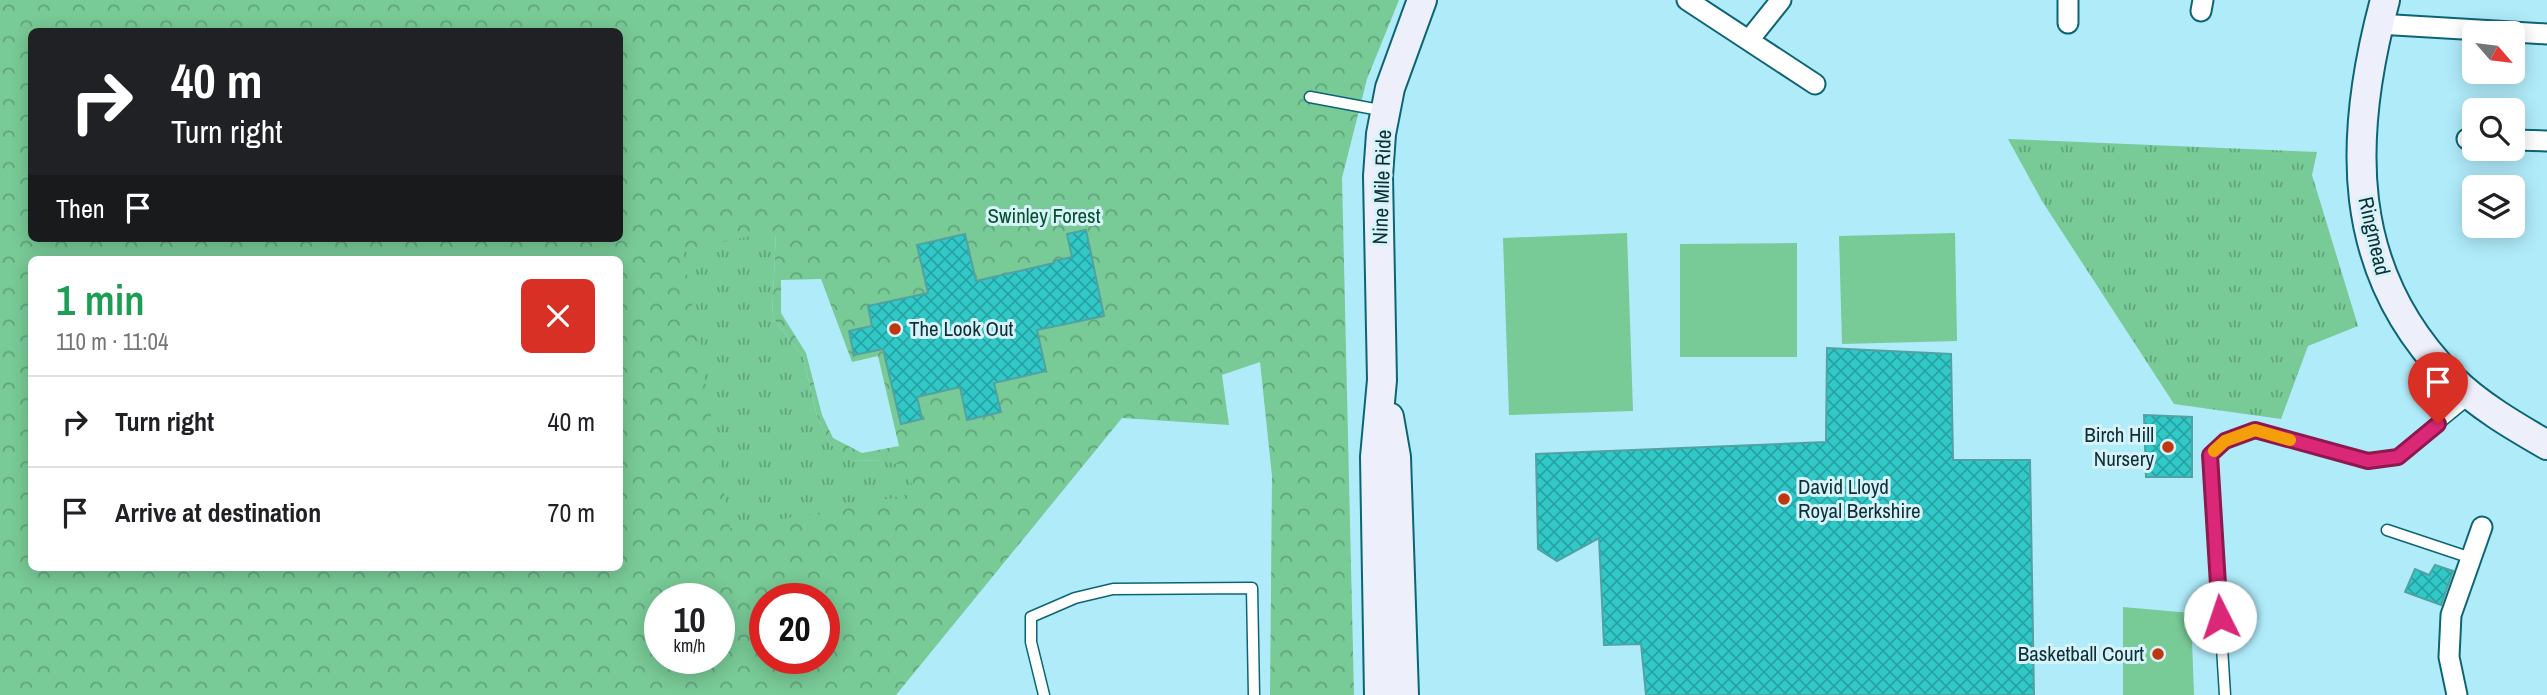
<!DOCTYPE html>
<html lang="en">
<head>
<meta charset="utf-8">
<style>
	:root { --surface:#fff; --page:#f2f2f2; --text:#202124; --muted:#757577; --line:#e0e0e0 }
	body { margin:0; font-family:"Archivo Narrow",sans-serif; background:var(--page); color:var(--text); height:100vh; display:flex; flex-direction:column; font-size:26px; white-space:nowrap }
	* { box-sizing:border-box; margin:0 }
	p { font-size:23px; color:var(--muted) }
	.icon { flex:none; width:38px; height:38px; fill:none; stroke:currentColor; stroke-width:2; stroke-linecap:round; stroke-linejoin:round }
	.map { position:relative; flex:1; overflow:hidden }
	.side { position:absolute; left:28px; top:256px; width:595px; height:315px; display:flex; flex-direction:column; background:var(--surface); border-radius:10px; box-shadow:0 4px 18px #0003 }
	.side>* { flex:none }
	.banner { position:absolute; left:28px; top:28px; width:595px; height:214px; border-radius:10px; box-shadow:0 4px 18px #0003; background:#202124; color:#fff; overflow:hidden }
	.needle { width:46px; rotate:118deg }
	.tools { position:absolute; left:2462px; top:21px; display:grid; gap:14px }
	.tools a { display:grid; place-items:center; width:63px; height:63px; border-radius:10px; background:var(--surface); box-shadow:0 4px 18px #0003; font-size:35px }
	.speed { position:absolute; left:644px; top:583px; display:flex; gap:14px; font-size:35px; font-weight:700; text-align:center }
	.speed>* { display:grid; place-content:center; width:91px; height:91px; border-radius:50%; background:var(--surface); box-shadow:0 4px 18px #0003; line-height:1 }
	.speed small { font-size:18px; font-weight:400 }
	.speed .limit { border:10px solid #d22; background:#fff; color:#111 }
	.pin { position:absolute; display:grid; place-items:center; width:60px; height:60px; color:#fff; margin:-72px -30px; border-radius:50% 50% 50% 0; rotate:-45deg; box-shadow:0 0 7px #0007 }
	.pin .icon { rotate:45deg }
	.me { position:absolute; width:77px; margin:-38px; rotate:356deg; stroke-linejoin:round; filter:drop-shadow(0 0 5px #0008) }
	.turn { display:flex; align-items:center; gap:24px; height:147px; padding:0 28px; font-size:32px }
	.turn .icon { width:91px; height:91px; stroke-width:2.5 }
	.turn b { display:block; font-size:49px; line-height:60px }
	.then { display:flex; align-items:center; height:66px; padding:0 28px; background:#0003; gap:14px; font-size:26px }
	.round { display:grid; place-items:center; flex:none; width:74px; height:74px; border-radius:10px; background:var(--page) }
	.headline { display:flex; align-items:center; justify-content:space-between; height:119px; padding:0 28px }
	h1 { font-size:42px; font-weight:600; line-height:52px; color:#1e9e55 }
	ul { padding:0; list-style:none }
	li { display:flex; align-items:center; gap:21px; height:91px; padding:0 28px; border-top:2px solid var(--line) }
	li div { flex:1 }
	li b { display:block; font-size:26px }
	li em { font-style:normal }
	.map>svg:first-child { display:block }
	.grass { fill:#78ca96 }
	.forest { fill:url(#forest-crowns); fill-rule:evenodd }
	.park { fill:url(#park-tufts) }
	.building { fill:url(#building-cross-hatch); stroke:#51a2a2; stroke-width:2 }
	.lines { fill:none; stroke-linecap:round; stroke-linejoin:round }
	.lane-casing { stroke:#0c6575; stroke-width:13 }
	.street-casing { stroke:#0c6575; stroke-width:23 }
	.secondary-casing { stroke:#0c6575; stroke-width:32 }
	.lane { stroke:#fff; stroke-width:10 }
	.street { stroke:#fff; stroke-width:19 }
	.secondary { stroke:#edeffa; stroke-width:28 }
	.route-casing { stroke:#8e194d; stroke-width:18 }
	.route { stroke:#db2777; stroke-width:12 }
	.slow { stroke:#f59e0b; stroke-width:12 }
	.poi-dot { fill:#c0360f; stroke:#d6f3fa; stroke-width:2.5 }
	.labels { text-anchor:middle; stroke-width:6; stroke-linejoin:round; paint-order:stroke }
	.street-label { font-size:21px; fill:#0f2f36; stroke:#d6f3fa }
	.park-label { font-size:21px; fill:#07502c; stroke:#d6f3fa }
	.poi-label { font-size:21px; fill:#0f2f36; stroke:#d6f3fa; text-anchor:start }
</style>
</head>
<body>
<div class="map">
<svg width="2547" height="695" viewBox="0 0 2547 695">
	<defs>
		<pattern id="forest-crowns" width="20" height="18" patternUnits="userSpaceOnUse" patternTransform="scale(1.75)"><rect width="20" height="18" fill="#78ca96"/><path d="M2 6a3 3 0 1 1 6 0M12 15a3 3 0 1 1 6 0" fill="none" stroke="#61a47b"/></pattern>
		<pattern id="park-tufts" width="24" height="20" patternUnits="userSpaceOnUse" patternTransform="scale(1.75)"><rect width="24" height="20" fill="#78ca96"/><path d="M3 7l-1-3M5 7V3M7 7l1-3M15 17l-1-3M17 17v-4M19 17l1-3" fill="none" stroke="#61a47b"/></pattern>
		<pattern id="building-cross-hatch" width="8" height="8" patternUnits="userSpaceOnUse" patternTransform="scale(1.75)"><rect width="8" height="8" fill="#31c8c8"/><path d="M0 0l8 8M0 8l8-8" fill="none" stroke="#28a3a3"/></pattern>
	</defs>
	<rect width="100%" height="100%" fill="#b0ebfa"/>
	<path class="grass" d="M1627 233 1633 411 1509 415 1503 238Z
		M1955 233 1957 341 1842 344 1839 236Z
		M1797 243V357H1680V244Z
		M2123 607 2191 613 2194 695H2123Z"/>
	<path class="forest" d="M0 0H1399L1367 79 1342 178 1354 695H1270L1272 476 1260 362 1222 375 1229 425 1122 418 896 695H0ZM32 32H620V238H32ZM776 231 772 317 803 357 817 416 830 444 851 460 884 461 730 528ZM32 259H620V567H32ZM821 279 852 362 878 356 899 446 862 453 833 438 822 415 806 353 781 313V280ZM660 598H719V658H660ZM765 598H824V658H765Z"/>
	<path class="park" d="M2008 139 2317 152 2312 175 2358 326 2308 346 2281 419 2174 404 2042 201Z
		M776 231 772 317 803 357 817 416 830 444 852 460 884 461 905 466 915 493 846 508 730 528 683 250Z"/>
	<path class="building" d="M1086 230 1104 316 1037 330 1046 371 994 383 1001 412 967 420 960 387 917 397 922 419 901 424 883 349 854 355 849 331 872 326 868 306 928 293 917 245 965 234 976 281 1054 263V261L1072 257 1067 234Z
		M1827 348 1951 354 1953 460H2030L2034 695H1646L1641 644 1604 645 1599 538 1557 561 1538 549 1536 454 1826 442Z
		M2144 415 2192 417V477H2146Z
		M2435 565 2453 571 2441 605 2405 592 2415 569 2429 575Z"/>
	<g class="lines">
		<g class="lane-casing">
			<path id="lane" d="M1310 97 1385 111
				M2387 530 2471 558
				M1044 695 1031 642V617L1075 598 1113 589 1252 588 1254 695
				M2225 695 2210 455 2225 441 2255 430 2368 461 2398 457 2469 399"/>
		</g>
		<g class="street-casing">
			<path id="street" d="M1687 0 1815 84
				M2201 11 2203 0
				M2068 23V0
				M2378 24 2547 34
				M1749 40 1781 0
				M2467 139H2474
				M2513 140 2547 141
				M2457 695 2449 657 2451 615 2482 527"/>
		</g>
		<g class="secondary-casing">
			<path id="secondary" d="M2385 0C2348 137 2344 270 2451 378 2478 405 2514 426 2547 445
				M1389 417 1396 457 1404 695
				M1379 695 1375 457 1382 380 1378 176 1381 134 1390 88 1422 0"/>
		</g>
		<use href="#lane" class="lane"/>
		<use href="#street" class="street"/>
		<use href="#secondary" class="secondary"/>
	</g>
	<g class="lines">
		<g class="route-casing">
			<path id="route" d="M2220 617 2210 455 2225 441 2255 430 2368 461 2398 457 2438 424"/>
		</g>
		<use href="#route" class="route"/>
		<path class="slow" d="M2214 451 2225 441 2255 430 2290 440"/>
	</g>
	<g class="poi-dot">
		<circle cx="895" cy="329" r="7"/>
		<circle cx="2168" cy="447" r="7"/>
		<circle cx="1784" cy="499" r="7"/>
		<circle cx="2158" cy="654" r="7"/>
	</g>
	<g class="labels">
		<g class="street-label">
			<text transform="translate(1382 187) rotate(-88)" y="7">Nine Mile Ride</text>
			<text transform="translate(2374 236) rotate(77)" y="7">Ringmead</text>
		</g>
		<g class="park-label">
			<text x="1044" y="223">Swinley Forest</text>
		</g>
		<g class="poi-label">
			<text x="909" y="336">The Look Out</text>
			<text x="2154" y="442" text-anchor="end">Birch Hill<tspan x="2154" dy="24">Nursery</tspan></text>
			<text x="1798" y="494">David Lloyd<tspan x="1798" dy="24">Royal Berkshire</tspan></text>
			<text x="2144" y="661" text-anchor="end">Basketball Court</text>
		</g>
	</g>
</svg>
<div class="tools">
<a><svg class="needle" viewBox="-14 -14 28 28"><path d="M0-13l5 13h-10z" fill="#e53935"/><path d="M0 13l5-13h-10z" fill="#757577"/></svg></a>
<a><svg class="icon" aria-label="search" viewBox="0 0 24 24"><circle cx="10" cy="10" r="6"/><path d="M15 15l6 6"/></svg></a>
<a><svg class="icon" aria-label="layers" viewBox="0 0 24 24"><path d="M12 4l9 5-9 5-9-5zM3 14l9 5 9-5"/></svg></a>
</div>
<div class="speed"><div>10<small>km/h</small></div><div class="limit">20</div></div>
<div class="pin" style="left:2438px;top:424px;background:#d93025"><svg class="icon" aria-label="arrive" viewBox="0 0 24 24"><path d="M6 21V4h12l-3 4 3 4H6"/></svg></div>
<svg class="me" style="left:2220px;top:617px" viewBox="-20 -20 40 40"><circle r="19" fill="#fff"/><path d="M0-13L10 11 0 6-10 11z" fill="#db2777"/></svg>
<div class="banner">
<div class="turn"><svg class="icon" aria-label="right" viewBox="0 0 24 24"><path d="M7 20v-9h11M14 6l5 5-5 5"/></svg><div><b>40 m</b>Turn right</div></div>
<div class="then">Then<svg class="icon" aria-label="arrive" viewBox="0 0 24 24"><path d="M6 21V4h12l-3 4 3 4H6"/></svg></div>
</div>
<section class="side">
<div class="headline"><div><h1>1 min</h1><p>110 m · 11:04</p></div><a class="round" style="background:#d93025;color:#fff"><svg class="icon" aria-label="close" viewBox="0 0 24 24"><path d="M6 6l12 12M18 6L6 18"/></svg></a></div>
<ul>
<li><svg class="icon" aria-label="right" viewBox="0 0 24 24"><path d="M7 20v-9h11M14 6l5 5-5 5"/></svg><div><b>Turn right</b></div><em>40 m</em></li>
<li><svg class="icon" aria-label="arrive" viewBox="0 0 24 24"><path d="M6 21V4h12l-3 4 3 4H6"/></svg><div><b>Arrive at destination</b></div><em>70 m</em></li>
</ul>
</section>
</div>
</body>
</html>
